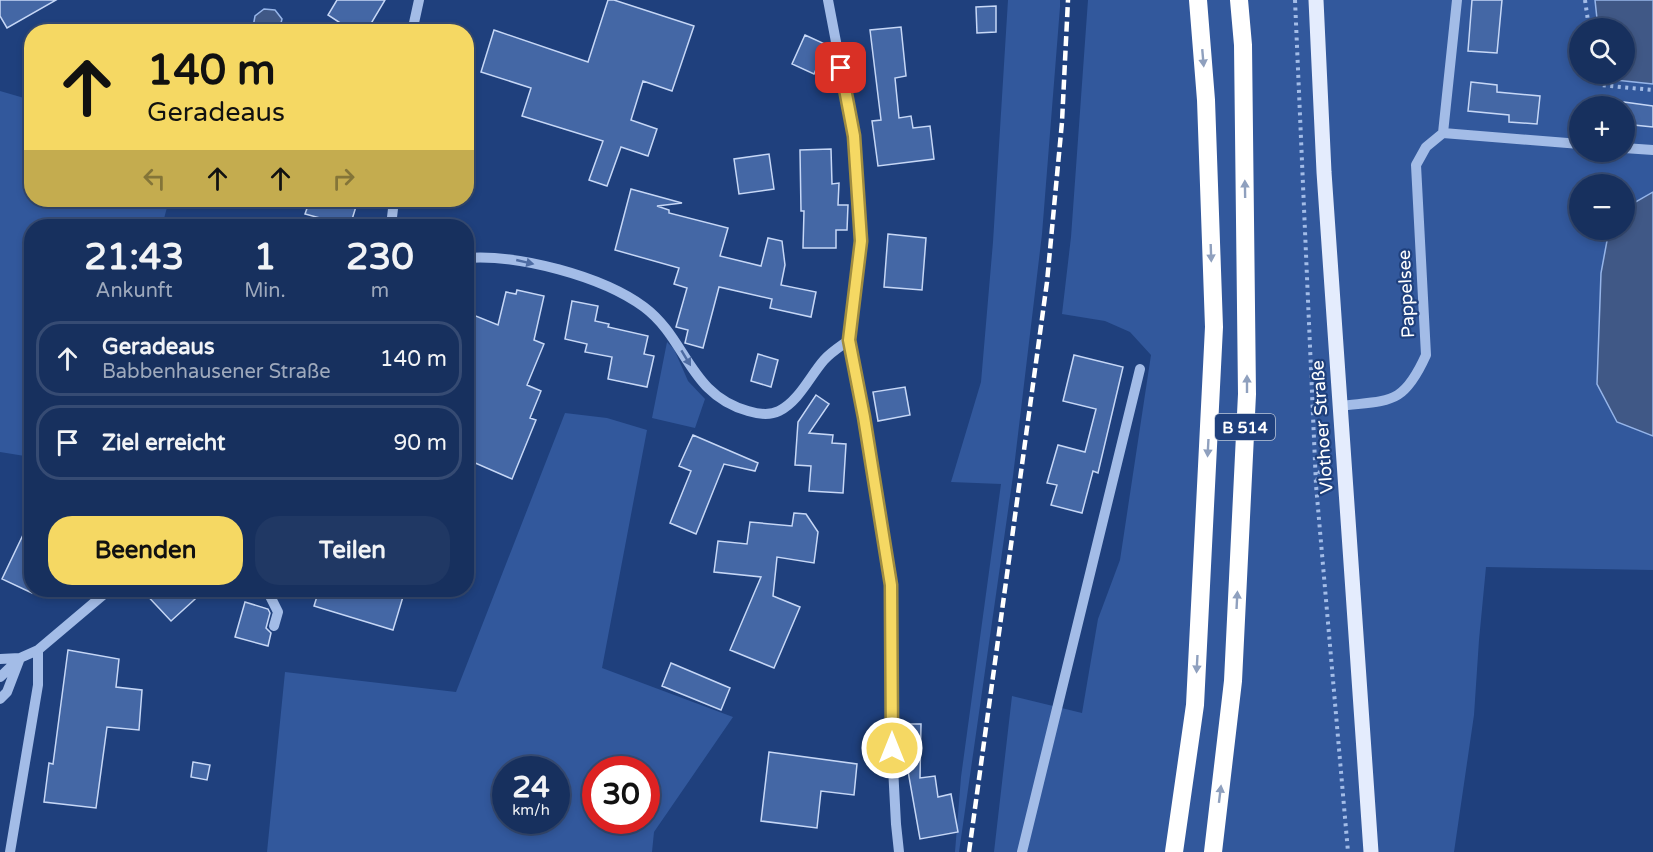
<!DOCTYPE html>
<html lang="de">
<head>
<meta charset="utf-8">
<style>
	:root { --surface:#17305e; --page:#203864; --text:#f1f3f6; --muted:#9ea9bc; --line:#364b73; --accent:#f5d863 }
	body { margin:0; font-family:"Varela Round",sans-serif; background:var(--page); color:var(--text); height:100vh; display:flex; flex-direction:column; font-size:22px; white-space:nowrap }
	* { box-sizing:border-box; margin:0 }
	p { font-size:20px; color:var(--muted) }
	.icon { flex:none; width:33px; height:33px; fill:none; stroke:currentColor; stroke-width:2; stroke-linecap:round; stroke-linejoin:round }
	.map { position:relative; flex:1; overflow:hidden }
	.details { position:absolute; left:24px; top:219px; width:450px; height:378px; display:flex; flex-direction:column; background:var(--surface); border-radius:24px; box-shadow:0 3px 9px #0003,0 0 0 2px var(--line) }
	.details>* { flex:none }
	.top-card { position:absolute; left:24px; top:24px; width:450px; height:183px; border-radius:24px; box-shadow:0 3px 9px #0003,0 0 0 2px var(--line); background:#f5d863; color:#111; overflow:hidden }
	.buttons { position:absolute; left:1569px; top:18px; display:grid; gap:12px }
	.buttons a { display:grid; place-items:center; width:66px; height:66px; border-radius:50%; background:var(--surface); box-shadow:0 3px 9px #0003,0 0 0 2px var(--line); font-size:30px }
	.speed { position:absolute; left:492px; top:756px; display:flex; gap:12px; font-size:30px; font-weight:700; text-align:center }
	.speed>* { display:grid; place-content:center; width:78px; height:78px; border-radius:50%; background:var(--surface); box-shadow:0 3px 9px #0003,0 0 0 2px var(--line); line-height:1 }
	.speed small { font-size:15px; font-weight:400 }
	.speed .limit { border:9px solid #d22; background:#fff; color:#111 }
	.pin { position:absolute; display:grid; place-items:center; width:51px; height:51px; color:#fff; margin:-26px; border-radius:12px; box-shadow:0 3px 9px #0006 }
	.me { position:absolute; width:66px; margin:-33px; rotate:0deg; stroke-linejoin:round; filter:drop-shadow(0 0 4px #0008) }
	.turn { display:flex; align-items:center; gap:21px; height:126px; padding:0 24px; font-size:27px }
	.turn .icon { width:78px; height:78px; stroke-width:2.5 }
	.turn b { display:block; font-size:42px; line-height:51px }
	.lanes { display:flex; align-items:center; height:57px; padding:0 24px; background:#0003; justify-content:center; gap:30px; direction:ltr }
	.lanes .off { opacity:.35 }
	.eta { display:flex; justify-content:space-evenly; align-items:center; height:102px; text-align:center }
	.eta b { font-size:36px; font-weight:700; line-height:42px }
	.primary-button { display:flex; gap:12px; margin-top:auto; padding:12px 24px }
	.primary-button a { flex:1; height:69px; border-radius:24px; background:var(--accent); color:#111; font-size:24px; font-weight:700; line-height:69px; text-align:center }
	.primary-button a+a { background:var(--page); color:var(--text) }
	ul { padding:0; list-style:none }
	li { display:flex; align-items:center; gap:18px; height:75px; margin:0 12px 9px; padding:0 12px; border:3px solid var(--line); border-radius:24px }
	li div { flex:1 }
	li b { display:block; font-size:22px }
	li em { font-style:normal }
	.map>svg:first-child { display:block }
	.green { fill:#32589c; fill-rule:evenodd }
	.water { fill:#405886; stroke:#96b5e9; stroke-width:1.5 }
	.building { fill:#4467a5; stroke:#c6d7f6; stroke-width:1.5 }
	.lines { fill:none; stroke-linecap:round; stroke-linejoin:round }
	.path { stroke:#a3bce7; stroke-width:4; stroke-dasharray:3 4.5; stroke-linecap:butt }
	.minor { stroke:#a3bce7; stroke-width:10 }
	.major { stroke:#e4ecfd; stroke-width:15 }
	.highway { stroke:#fff; stroke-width:18 }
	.rail { stroke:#fff; stroke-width:4.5; stroke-dasharray:10 4.5; stroke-linecap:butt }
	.oneway { fill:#8fa0be }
	.oneway2 { fill:#4d6ba2 }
	.route-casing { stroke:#9f8c40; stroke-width:15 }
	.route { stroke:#f5d863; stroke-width:10 }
	.labels { text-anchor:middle; stroke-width:4.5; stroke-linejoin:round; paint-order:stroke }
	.shield { fill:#1f407d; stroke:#bcc6d8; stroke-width:1.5 }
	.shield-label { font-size:16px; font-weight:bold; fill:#fff }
	.street-label { font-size:18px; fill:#fff; stroke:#1f407d }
</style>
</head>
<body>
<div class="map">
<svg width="1653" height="852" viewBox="0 0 1653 852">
	<rect width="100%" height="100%" fill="#1f407d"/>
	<path class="green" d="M1008 0H1060V7L1042 234 1013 476 959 852H955L961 777 1001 484 951 482 981 382 993 242Z
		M1088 0H1653V570L1486 567 1479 640 1474 715 1454 852H994L1012 696 1082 713 1098 619 1120 560 1151 355 1130 332 1105 321 1062 314 1071 237ZM1580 28H1624V74H1580ZM1580 106H1624V152H1580ZM1580 184H1624V230H1580Z
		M0 91 31 100 32 200H169L162 226H32L31 457 0 452Z
		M667 342 674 349 688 381 705 399 695 428 652 418Z
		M565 413 607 418 647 430 602 668 733 717 654 832 652 852H267L285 672 456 692ZM506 770H556V820H506ZM596 770H646V820H596Z"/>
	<path class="water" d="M1595 0H1653V84L1606 79 1605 74H1624V28H1598Z
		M264 9 275 10 282 19 279 31H257L253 27 255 16Z
		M1653 192V436L1617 422 1597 384 1601 273 1609 230H1624L1625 208Z"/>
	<path class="building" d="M0 0H56L7 28 0 16Z
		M337 0H385L366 32H354L328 15Z
		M608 0H614L694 26 672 91 643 81 631 120 657 129 648 156 621 147 607 186 589 180 603 141 522 116 531 88 481 72 494 30 588 62Z
		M1472 0H1502L1497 53 1468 51Z
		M996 6V32L977 33 976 7Z
		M901 27 906 76 895 78 899 118 911 116 913 128 930 126 934 159 878 166 872 121 881 120 870 30Z
		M805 35 827 45 814 74 792 64Z
		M1471 82 1497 85V92L1540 96 1537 124 1509 122V115L1468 111Z
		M1624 102 1653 106V127L1624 124Z
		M831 149 832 184 839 183 838 205H848L847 230H836V248H803L804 211H801L800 150Z
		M769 154 774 189 739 194 734 159Z
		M631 189 682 203 657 206 669 210V213L728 228 720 256 761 266 768 238 782 241 785 265 781 285 816 292 811 317 770 308 772 299 719 287 703 348 685 343 688 330 676 327 687 288 674 284 679 268 615 250Z
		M310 200H358L350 226 305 214Z
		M888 234 926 238 922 290 884 287Z
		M517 290 544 296 534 340 544 344 527 385 541 391 530 418 536 420 512 479 466 459V312L498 325 506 292 516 294Z
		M572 301 598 306 595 321 609 324 608 327 648 336 644 354 654 356 647 387 608 379 612 357 585 352 587 344 565 339Z
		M758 354 778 360 771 387 751 381Z
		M1074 355 1123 367 1098 473 1093 471 1082 513 1051 505 1057 485 1047 483 1058 445 1085 452 1096 409 1063 401Z
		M905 387 910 415 878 421 873 392Z
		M816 395 829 404 809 433 833 435 832 443 846 444 843 493 809 491 811 466 795 465 798 422Z
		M693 435 758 463 755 471 724 464 696 534 670 523 691 471 679 466Z
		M794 513 806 514 818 532 814 563 777 557 773 596 800 607 774 668 730 650 761 577 714 572 718 541 747 544 750 522 792 526Z
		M32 516V593L2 579Z
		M142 590H205L171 621Z
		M319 590H405L393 630 314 606Z
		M245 602 268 609 270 613 266 628 271 633 268 646 235 637Z
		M68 650 119 659 116 687 142 690 139 730 107 727 96 808 44 802 49 763 53 764Z
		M671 663 730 688 721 710 662 686Z
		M907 724H921L920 778 935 776 938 797 951 794 958 832 920 839 905 754Z
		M769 752 857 764 854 795 821 791 817 828 761 821Z
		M193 762 210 765 207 780 191 777Z"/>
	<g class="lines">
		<path class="path" d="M1295 0 1316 485 1348 852
			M1585 0 1589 28
			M1597 74 1599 85 1653 90
			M1317 481 1325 454"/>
		<path class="minor" d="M828 0 854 136 861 241 849 340 864 417 892 585V748L896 824 899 852
			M412 32 419 0
			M1443 133 1457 0
			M1624 148 1653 150
			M391 226 394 200
			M466 258C518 254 602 276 644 307 687 339 689 395 748 411 758 414 769 416 779 411 799 401 810 376 824 360 831 352 841 346 849 340
			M1340 406C1390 400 1403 406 1426 355L1416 165 1426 147 1443 133 1580 144
			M267 590 278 612 274 626
			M0 659 20 658 38 650 109 590
			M0 677 17 661
			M0 699 7 692 20 658
			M10 852 38 685V650
			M1022 852 1140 369"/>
		<path class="major" d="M1316 0 1324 172 1371 852"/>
		<path class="highway" d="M1174 852 1195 705 1214 327 1206 100 1198 0
			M1213 852 1233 681 1247 394 1243 45 1239 0"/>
		<path class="rail" d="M969 852 1047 282 1062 122 1068 0"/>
	</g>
	<defs><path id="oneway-solid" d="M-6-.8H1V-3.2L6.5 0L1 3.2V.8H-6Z" transform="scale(1.5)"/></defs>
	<g class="oneway">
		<use href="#oneway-solid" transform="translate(1203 58) rotate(85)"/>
		<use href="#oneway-solid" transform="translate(1245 189) rotate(-91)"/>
		<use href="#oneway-solid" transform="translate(1211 253) rotate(88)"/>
		<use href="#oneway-solid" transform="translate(1247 384) rotate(-90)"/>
		<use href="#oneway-solid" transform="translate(1208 448) rotate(93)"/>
		<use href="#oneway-solid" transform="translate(1237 600) rotate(-87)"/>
		<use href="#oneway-solid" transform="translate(1197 664) rotate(93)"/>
		<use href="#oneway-solid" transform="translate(1220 794) rotate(-83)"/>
	</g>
	<g class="oneway2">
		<use href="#oneway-solid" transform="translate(525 262) rotate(13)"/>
		<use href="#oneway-solid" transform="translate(686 358) rotate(59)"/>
	</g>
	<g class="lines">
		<g class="route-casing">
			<path id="route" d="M841 68 854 136 861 241 849 340 864 417 891 585 892 748"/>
		</g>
		<use href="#route" class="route"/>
	</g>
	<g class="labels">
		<rect class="shield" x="1215" y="414" width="60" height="26" rx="4.5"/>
		<g class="shield-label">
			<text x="1245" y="433">B 514</text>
		</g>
		<g class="street-label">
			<text transform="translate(1406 294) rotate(-93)" y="6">Pappelsee</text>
			<text transform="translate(1322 427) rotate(-94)" y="6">Vlothoer Straße</text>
		</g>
	</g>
</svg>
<div class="buttons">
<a><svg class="icon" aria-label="search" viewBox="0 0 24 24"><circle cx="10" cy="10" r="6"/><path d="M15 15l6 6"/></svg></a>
<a>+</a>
<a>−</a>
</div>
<div class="speed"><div>24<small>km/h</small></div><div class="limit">30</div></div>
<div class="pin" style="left:841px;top:68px;background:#d93025"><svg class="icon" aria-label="arrive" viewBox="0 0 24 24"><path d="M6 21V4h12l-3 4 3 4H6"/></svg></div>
<svg class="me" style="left:892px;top:748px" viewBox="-20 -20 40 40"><circle r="17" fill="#f5d863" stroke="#fff" stroke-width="3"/><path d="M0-11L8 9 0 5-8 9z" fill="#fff"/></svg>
<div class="top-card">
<div class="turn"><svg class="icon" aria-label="ahead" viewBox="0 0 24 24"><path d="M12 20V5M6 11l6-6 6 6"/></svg><div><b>140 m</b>Geradeaus</div></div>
<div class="lanes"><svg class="icon off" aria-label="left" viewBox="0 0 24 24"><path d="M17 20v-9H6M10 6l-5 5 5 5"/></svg><svg class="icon" aria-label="ahead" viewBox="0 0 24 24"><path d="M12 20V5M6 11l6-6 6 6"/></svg><svg class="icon" aria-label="ahead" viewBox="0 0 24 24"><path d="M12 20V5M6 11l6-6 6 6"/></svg><svg class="icon off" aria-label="right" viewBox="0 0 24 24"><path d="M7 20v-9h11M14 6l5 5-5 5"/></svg></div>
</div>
<section class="details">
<div class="eta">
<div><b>21:43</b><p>Ankunft</p></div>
<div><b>1</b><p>Min.</p></div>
<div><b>230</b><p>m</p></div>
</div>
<ul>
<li><svg class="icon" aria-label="ahead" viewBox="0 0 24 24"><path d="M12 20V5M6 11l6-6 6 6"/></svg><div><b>Geradeaus</b><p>Babbenhausener Straße</p></div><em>140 m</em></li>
<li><svg class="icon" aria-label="arrive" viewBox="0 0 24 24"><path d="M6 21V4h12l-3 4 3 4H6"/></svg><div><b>Ziel erreicht</b></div><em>90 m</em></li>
</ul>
<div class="primary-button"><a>Beenden</a><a>Teilen</a></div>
</section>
</div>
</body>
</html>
